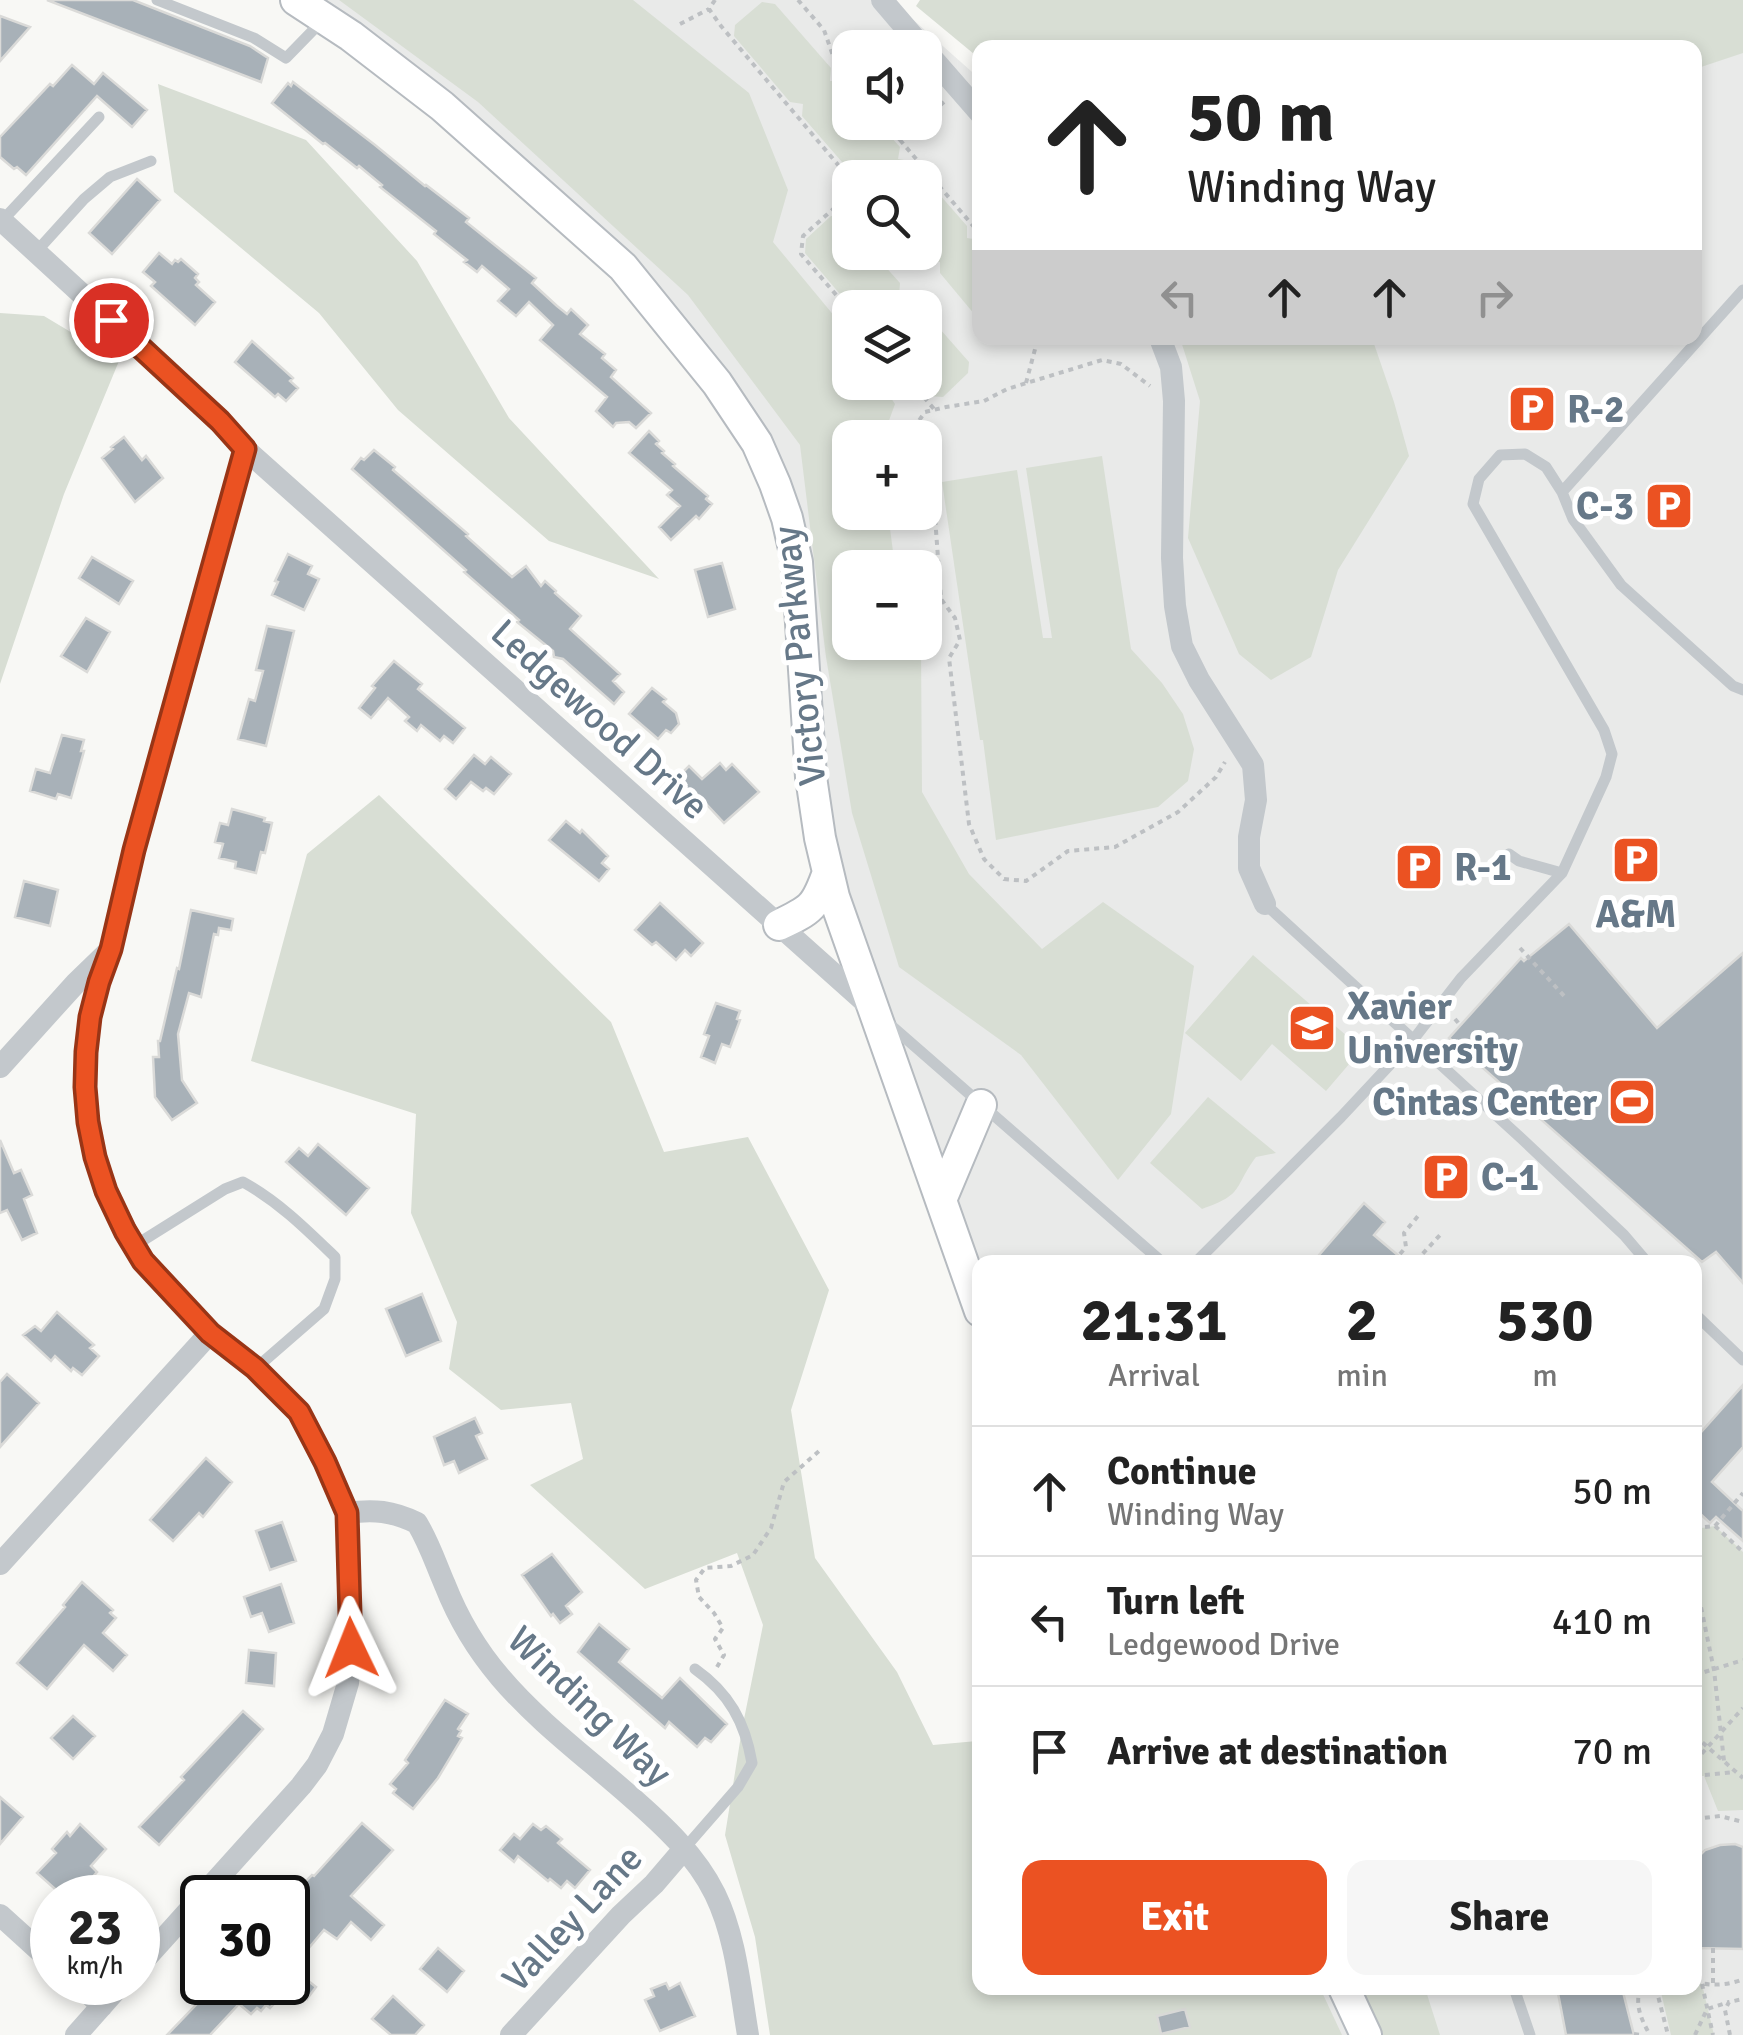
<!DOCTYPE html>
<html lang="en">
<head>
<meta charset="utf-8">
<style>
	:root { --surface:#fff; --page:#f6f6f6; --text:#222; --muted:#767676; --line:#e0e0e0; --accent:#eb5222 }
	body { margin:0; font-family:Signika,sans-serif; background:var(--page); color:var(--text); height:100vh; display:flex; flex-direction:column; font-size:38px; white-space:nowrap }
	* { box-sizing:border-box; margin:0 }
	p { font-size:32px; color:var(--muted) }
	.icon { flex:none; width:55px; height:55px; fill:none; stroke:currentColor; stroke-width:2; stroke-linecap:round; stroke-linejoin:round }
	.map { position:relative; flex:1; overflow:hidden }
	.panel { position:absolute; left:972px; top:1255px; width:730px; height:740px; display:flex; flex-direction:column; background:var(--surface); border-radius:20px; box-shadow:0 5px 15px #0003 }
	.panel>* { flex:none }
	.banner { position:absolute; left:972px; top:40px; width:730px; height:305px; border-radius:20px; box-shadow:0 5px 15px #0003; background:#fff; color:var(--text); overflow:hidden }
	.fabs { position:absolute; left:832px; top:30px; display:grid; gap:20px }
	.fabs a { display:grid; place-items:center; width:110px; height:110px; border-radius:20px; background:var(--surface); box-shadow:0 5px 15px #0003; font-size:50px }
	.speed { position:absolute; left:30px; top:1875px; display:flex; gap:20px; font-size:50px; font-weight:700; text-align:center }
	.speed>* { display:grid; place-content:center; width:130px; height:130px; border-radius:50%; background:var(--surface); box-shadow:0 5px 15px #0003; line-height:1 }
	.speed small { font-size:25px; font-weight:400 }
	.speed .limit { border:5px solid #111; border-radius:15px; background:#fff; color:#111 }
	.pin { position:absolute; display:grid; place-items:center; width:85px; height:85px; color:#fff; margin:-42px; border:5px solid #fff; border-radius:50%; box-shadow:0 2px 10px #0007 }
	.me { position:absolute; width:110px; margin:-55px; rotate:358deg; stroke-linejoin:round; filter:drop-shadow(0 0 8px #0008) }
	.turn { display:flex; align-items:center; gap:35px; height:210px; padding:0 50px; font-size:45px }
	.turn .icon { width:130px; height:130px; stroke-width:2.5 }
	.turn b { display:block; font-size:70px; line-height:85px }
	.lanes { display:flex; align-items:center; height:95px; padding:0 50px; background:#0003; justify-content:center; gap:50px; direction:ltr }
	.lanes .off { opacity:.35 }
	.eta { display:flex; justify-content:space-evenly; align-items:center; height:170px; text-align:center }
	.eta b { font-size:60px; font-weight:700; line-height:70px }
	.cta { display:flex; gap:20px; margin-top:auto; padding:20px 50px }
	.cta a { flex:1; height:115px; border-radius:20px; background:var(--accent); color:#fff; font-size:40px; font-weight:700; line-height:115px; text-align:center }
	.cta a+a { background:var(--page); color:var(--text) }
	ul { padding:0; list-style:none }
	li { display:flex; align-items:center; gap:30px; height:130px; padding:0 50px; border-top:2px solid var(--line) }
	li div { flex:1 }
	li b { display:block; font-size:38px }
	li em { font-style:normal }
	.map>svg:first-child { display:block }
	.built { fill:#e9eae9; fill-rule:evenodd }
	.green { fill:#d8ded4 }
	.building { fill:#a8b1b8; stroke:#dadad8; stroke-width:2.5 }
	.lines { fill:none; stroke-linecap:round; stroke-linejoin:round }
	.secondary-casing { stroke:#b6bbc0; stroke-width:34 }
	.path { stroke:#bdc0c3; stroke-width:4; stroke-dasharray:5 5; stroke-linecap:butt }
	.lane { stroke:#c3c8cc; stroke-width:11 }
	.street { stroke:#c3c8cc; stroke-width:22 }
	.secondary { stroke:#fff; stroke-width:30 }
	.route-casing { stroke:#993516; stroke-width:25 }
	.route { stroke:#eb5222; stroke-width:18 }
	.labels { text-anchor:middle; stroke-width:10; stroke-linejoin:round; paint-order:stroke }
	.poi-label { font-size:38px; font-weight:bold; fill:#667888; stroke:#fff; text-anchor:start }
	.street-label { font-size:38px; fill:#667888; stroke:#fff }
</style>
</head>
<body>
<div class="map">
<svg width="1743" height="2035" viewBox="0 0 1743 2035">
	<rect width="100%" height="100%" fill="#f8f8f5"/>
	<path class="built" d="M296 0H891L980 79V338H1695V48L1743 0V2035H863L1027 1988H1695V1262H980V1311L853 956 775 484 623 267ZM850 48H925V122H850ZM850 178H925V252H850ZM850 308H925V382H850ZM850 438H925V512H850ZM850 568H925V642H850Z"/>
	<path class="green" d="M339 0H633L749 93 788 190 773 242 850 335V382L881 383 895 404 883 437 850 438V512L888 513 895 567 850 568V642L921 643 922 792 969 874 1042 949 1103 902 1194 966 1171 1114 1118 1180 1021 1055 899 967 852 813 826 657 800 445 688 295 478 102Z
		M920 0H1743V53L1695 69V48H980V59L916 6Z
		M762 2 775 4 831 68 830 81H841L850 91V122L878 123 900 147 898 159 910 161 925 178 855 177 802 116 803 104 790 102 734 36 735 25Z
		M158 84 306 140 417 261 509 418 659 579 549 541 398 410 319 313 174 192Z
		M925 178 967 226V238L980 240V321L940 273V262L927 260 920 253 925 252Z
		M831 216 843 217 850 225V252L873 253 900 283 899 296 913 298 921 307H851L805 253 806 239Z
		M925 312 969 362 968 373 943 397 927 396 916 383 925 382Z
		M0 313 44 316 119 361 64 494 0 684Z
		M1180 338H1372L1394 402 1409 456 1338 570 1311 657 1271 680 1239 654 1188 538 1200 401Z
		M1102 456 1131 649 1162 683 1183 714 1194 749 1188 781 1158 807 996 840 983 740H980L942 482 1017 470 1043 638H1052L1026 468Z
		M379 795 611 1022 664 1152 748 1137 829 1290 791 1410 815 1558 897 1672 933 1745 977 1741 980 1745V1988H1320L1342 2035H770L755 1937 725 1835 742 1729 763 1625 737 1553 645 1589 530 1485 583 1459 571 1403 501 1410 449 1369 457 1322 411 1213 416 1114 251 1061 307 854Z
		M1253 955 1362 1049 1326 1091 1272 1044 1241 1081 1185 1033Z
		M1208 1097 1276 1153 1256 1157C1233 1188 1245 1194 1202 1209L1150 1163Z
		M1715 1526 1743 1552V1810L1718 1811 1704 1776H1695V1529Z
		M1695 1982 1702 1984 1714 2035H1671L1660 1988H1695Z
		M1341 1988H1425L1440 2035H1360Z"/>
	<path class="building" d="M47 0H133L250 46 268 58 261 82Z
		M0 16 30 27 0 61Z
		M72 65 94 84 103 73 147 110 132 127 97 96 26 175 17 167 14 169 0 157V137L50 84 53 86Z
		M293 82 375 145 425 186 426 185 469 218 466 222 536 278 532 283 557 306 567 314 571 309 588 325 580 334 605 354 602 358 616 370 611 377 651 413 636 428 629 422 616 423 613 427 596 411 607 397 540 340 553 325 529 302 516 316 498 301 509 289 482 266 477 272 464 262 467 260 434 234 436 231 380 187 382 185 359 166 357 168 325 143 323 144 272 103 288 83 291 86Z
		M137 179 160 200 112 254 89 233Z
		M159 253 172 264 175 260 178 262 181 259 198 274 195 278 199 282 196 285 215 302 195 325 151 286 155 282 143 272Z
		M252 341 293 378 290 381 298 388 286 401 278 394 275 397 235 362Z
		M649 431 659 441 656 444 664 451 662 453 675 464 673 466 708 496 706 499 712 504 699 519 696 516 671 540 659 527 680 506 667 495 672 490 629 453Z
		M124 437 142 460 146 456 163 478 135 502 102 458 113 449 111 447Z
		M374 450 395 467 393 470 468 534 466 536 512 577 526 566 541 586 545 581 556 591 555 593 581 616 570 629 620 674 613 681 624 692 614 704 563 659 554 657 553 651 517 622 519 620 464 572 466 570 352 469 361 458 364 460Z
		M288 554 312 566 308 574 319 579 304 610 272 595 278 582 275 581Z
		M92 557 133 581 119 604 79 578Z
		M722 563 735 609 708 617 695 570Z
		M86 618 110 632 87 672 61 656Z
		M267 626 294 631 266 746 238 739 249 699 255 701 263 671 256 670Z
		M394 661 422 684 418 689 465 728 453 743 444 736 440 741 421 725 417 731 405 721 409 717 388 698 371 718 359 708 375 688 372 686Z
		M652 688 666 699 663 702 676 713 679 724 671 733 666 730 658 739 629 714Z
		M62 735 84 740 81 751H84L71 798 58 794 56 799 30 791 36 769 50 773Z
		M474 755 485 764 491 757 511 774 494 794 486 788 483 791 471 782 456 799 445 789Z
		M720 763 726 770 732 764 759 792 724 823 694 791 689 795 675 780 689 766 702 779Z
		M232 809 265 818 264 821 272 823 265 853 261 852 256 873 235 868 236 862 219 858 223 844 215 842 220 823 228 825Z
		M566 821 580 833 582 830 608 856 602 863 609 869 599 881 549 840Z
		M24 881 58 890 50 926 15 917Z
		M660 903 703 943 691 956 685 950 676 960 656 942 652 945 635 930Z
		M191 910 233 919 231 930 219 928 218 935 214 934 201 997 189 993 178 1034 182 1080 197 1103 172 1120 155 1097 153 1057H159L158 1041H160L177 968 179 969Z
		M1569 924 1657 1028 1743 953V1283L1716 1252 1702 1262 1449 1038 1521 958 1524 961Z
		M716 1003 740 1011 737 1019 740 1020 730 1047 722 1044 715 1063 701 1057 709 1036 704 1034Z
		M0 1140 14 1173 21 1170 32 1195 24 1199 37 1233 22 1240 7 1210 0 1213Z
		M318 1144 369 1188 346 1215 286 1162 299 1148 308 1156Z
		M1364 1203 1385 1222 1374 1235 1406 1262H1313Z
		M422 1294 441 1341 406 1356 386 1309Z
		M57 1312 94 1345 90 1348 99 1356 82 1375 73 1368 71 1371 55 1356 51 1361 23 1335 35 1326 41 1331Z
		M7 1374 39 1403 0 1447V1382Z
		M1743 1385V1447L1712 1482 1743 1511V1541L1716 1517 1710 1523 1695 1509V1439Z
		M475 1418 482 1433 476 1436 487 1459 459 1473 454 1461 444 1465 434 1437Z
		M206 1458 232 1482 203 1517 199 1513 173 1541 150 1520Z
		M282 1522 296 1561 270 1570 256 1531Z
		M552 1554 582 1592 566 1606 572 1614 560 1623 553 1614 551 1616 522 1575Z
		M82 1582 113 1610 110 1613 116 1618 103 1633 127 1655 113 1671 84 1645 47 1689 17 1663 65 1607 63 1605Z
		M281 1584 294 1623 269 1632 262 1613 251 1617 244 1597Z
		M599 1624 629 1649 619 1662 662 1698 680 1678 727 1724 711 1742 705 1738 697 1747 669 1722 665 1728 578 1652Z
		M249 1650 276 1653 274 1686 246 1683Z
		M445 1700 468 1714 458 1729 461 1731 458 1736 462 1738 438 1778 413 1809 393 1793 396 1789 390 1784 408 1763 405 1760Z
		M243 1711 263 1729 159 1845 139 1827 184 1780 181 1777Z
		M73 1716 95 1736 73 1759 51 1738Z
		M0 1797 23 1817 0 1844Z
		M362 1823 393 1850 351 1896 384 1925 371 1940 351 1922 337 1939 324 1930 292 1968 316 1987 307 1999 290 1986 270 2008 266 2005 261 2011 257 2008 251 2014 239 2004 210 2035H167L218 1982H288V1903L300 1887 312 1875 314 1876Z
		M80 1824 106 1849 91 1866 97 1872 78 1894 71 1888 63 1896 37 1873 56 1853 52 1849 67 1832 70 1836Z
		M533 1824 541 1830 546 1826 562 1839 558 1843 590 1870 575 1888 567 1881 561 1888 550 1879 548 1881 518 1856 514 1862 500 1850 514 1834 520 1839Z
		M1735 1844 1743 1847V1949L1695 1948V1860L1705 1850 1720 1845Z
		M438 1948 464 1971 447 1992 420 1969Z
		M666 1983 669 1989 680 1983 695 2016 660 2031 645 2000 654 1996 651 1989Z
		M1557 1988H1622L1634 2035H1566Z
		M393 1996 424 2025 415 2035H391L372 2019Z
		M1185 2009 1190 2027 1161 2034 1157 2016Z"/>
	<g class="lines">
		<g class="secondary-casing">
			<path id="secondary" d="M296 0 351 36 442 106 623 267 717 383 757 443 775 484 787 518 797 562 811 777 820 838 834 897 980 1311
				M779 925C811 910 816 907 828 872
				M941 1200 981 1105
				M1344 1988 1366 2035"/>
		</g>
		<path class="path" d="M715 0 709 9 721 26 850 179
			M798 0 824 30 839 73 850 85
			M680 24 709 9
			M925 118 944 102
			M884 122 900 140 920 122
			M900 140 980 234
			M850 194 803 236 801 254 850 311
			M911 382 934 409
			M1026 383 1038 338
			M914 438 913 429 925 412 946 407 984 401 1007 389 1102 360 1121 364 1150 386
			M925 465 939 486 934 503 941 599 955 618 960 640 949 658 969 824 984 859 1004 879 1026 881 1068 851 1115 847 1178 812 1216 777 1225 762
			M1520 948 1565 997
			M1455 1019 1460 1025
			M1400 1254 1406 1247 1404 1233 1418 1216
			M1420 1259 1434 1262
			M1416 1261 1440 1235
			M1715 1526 1743 1493
			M1705 1527 1715 1526 1743 1552
			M1695 1578 1714 1670 1724 1761
			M717 1667 724 1655 715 1639 723 1628 714 1613 699 1597 696 1580 705 1568 731 1566 753 1555 771 1528 784 1482 819 1451
			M1695 1675 1743 1660
			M1695 1736 1743 1778
			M1695 1761 1743 1708
			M1695 1776 1735 1772
			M1695 1819 1720 1816 1743 1822
			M1713 1948V1984
			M1695 1981C1709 1987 1730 1985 1743 1979
			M1702 1984 1713 2035
			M1640 1988C1635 2006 1641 2019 1650 2035
			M1656 1988 1668 2035
			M1634 2034 1642 2035
			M1695 2035 1707 2009 1729 2002
			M1730 2035 1725 2010 1729 2002 1743 1999"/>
		<path class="lane" d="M157 0 254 38 286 58 324 19
			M2 221 99 117
			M36 252 84 199 110 177 151 161
			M1562 492 1743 290
			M1509 854 1519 861 1562 873
			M1265 904 1522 1139 1624 1235 1647 1262
			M887 1022 1162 1262
			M134 1246 225 1189 243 1182C279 1202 306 1229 335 1257V1279L324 1309 255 1369
			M1196 1262 1341 1117 1413 1040 1461 978 1562 873 1606 777 1612 754 1604 730 1473 504 1479 479 1500 455 1525 454 1546 467 1562 492 1573 519 1621 585 1733 686 1743 690
			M1695 1314 1743 1360
			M684 1849 738 1787 752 1763C745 1722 729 1693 695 1669
			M1514 1988 1530 2035"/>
		<path class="street" d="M882 0 923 48
			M925 50 980 113
			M0 219 220 421 245 449 874 1010
			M1160 338 1171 367 1174 401 1172 558 1175 606 1182 646 1199 680 1253 765 1256 800 1249 837V868L1265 904
			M0 1067 76 983 107 953
			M347 1513C374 1509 392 1511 417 1523 430 1545 435 1562 445 1585 458 1618 477 1650 500 1677 537 1721 587 1758 630 1796 662 1824 696 1855 715 1894 736 1937 740 1988 748 2035
			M0 1564 210 1333
			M0 1915 52 1962
			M138 1967 301 1786 317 1765 333 1734 348 1683 351 1649 347 1513 325 1462 299 1412 255 1369 210 1333 143 1261 134 1246 106 1191 95 1157 88 1122 85 1087 86 1052 90 1017 99 982 111 949 134 850 245 449
			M76 1982 102 2006
			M76 2035 123 1982
			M511 2035 621 1915 654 1884 684 1849"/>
		<use href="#secondary" class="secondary"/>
	</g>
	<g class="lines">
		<g class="route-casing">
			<path id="route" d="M111 320 220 421 245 449 134 850 111 949 99 982 90 1017 86 1052 85 1087 88 1122 95 1157 106 1191 125 1231 143 1261 210 1333 255 1368 299 1412 325 1462 347 1513 351 1648"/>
		</g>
		<use href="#route" class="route"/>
	</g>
	<defs>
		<g id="parking-square" transform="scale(2.5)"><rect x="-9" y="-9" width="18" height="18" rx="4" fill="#eb5222" stroke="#fff"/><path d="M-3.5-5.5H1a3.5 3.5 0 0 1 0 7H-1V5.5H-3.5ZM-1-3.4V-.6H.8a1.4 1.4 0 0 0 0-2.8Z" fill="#fff"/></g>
		<g id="university-square" transform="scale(2.5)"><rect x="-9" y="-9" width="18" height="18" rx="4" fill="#eb5222" stroke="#fff"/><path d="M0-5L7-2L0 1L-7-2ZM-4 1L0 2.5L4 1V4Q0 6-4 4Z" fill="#fff"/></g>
		<g id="stadium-square" transform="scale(2.5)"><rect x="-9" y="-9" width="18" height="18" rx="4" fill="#eb5222" stroke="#fff"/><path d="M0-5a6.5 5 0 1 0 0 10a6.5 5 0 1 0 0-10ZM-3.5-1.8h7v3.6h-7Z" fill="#fff"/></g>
	</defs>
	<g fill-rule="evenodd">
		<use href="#parking-square" x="1532" y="409"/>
		<use href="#parking-square" x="1669" y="506"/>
		<use href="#parking-square" x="1636" y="860"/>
		<use href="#parking-square" x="1419" y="867"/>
		<use href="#university-square" x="1312" y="1028"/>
		<use href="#stadium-square" x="1632" y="1102"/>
		<use href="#parking-square" x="1446" y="1177"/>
	</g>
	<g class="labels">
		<g class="poi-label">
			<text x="1567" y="422">R-2</text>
			<text x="1634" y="519" text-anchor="end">C-3</text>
			<text x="1454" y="880">R-1</text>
			<text x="1636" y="927" text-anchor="middle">A&amp;M</text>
			<text x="1347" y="1019">Xavier<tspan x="1347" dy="44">University</tspan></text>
			<text x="1597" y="1115" text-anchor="end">Cintas Center</text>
			<text x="1481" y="1190">C-1</text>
		</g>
		<g class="street-label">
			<text transform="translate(799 656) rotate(-96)" y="13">Victory Parkway</text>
			<text transform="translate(600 719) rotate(42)" y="13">Ledgewood Drive</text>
			<text transform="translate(590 1706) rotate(44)" y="13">Winding Way</text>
			<text transform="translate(572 1918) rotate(-47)" y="13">Valley Lane</text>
		</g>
	</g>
</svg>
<div class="fabs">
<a><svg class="icon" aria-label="sound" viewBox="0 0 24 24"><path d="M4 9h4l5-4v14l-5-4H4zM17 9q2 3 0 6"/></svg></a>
<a><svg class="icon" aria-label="search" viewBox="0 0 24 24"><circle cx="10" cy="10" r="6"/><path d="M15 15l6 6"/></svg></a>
<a><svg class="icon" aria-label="layers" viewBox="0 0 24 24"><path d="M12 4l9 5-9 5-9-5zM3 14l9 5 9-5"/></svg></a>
<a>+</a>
<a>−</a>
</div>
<div class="speed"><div>23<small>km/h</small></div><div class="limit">30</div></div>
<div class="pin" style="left:111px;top:320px;background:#d93025"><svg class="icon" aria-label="arrive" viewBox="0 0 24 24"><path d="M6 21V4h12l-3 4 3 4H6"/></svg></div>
<svg class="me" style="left:351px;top:1648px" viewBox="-20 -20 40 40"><path d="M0-17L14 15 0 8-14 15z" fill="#eb5222" stroke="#fff" stroke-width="4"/></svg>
<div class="banner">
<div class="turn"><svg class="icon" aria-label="ahead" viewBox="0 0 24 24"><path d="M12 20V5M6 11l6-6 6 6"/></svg><div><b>50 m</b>Winding Way</div></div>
<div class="lanes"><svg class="icon off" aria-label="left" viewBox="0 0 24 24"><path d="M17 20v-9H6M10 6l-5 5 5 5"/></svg><svg class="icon" aria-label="ahead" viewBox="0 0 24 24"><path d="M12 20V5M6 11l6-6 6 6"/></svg><svg class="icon" aria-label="ahead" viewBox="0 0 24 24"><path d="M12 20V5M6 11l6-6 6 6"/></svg><svg class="icon off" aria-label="right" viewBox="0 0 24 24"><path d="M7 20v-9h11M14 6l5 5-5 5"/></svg></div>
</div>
<section class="panel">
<div class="eta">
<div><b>21:31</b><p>Arrival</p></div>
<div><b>2</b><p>min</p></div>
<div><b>530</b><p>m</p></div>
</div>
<ul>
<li><svg class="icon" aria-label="ahead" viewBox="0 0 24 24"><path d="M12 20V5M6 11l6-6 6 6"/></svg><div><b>Continue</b><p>Winding Way</p></div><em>50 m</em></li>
<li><svg class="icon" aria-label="left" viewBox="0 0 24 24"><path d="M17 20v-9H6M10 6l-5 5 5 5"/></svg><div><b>Turn left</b><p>Ledgewood Drive</p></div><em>410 m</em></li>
<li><svg class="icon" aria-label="arrive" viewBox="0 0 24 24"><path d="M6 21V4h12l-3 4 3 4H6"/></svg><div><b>Arrive at destination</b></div><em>70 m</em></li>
</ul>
<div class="cta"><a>Exit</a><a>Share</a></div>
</section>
</div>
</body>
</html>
